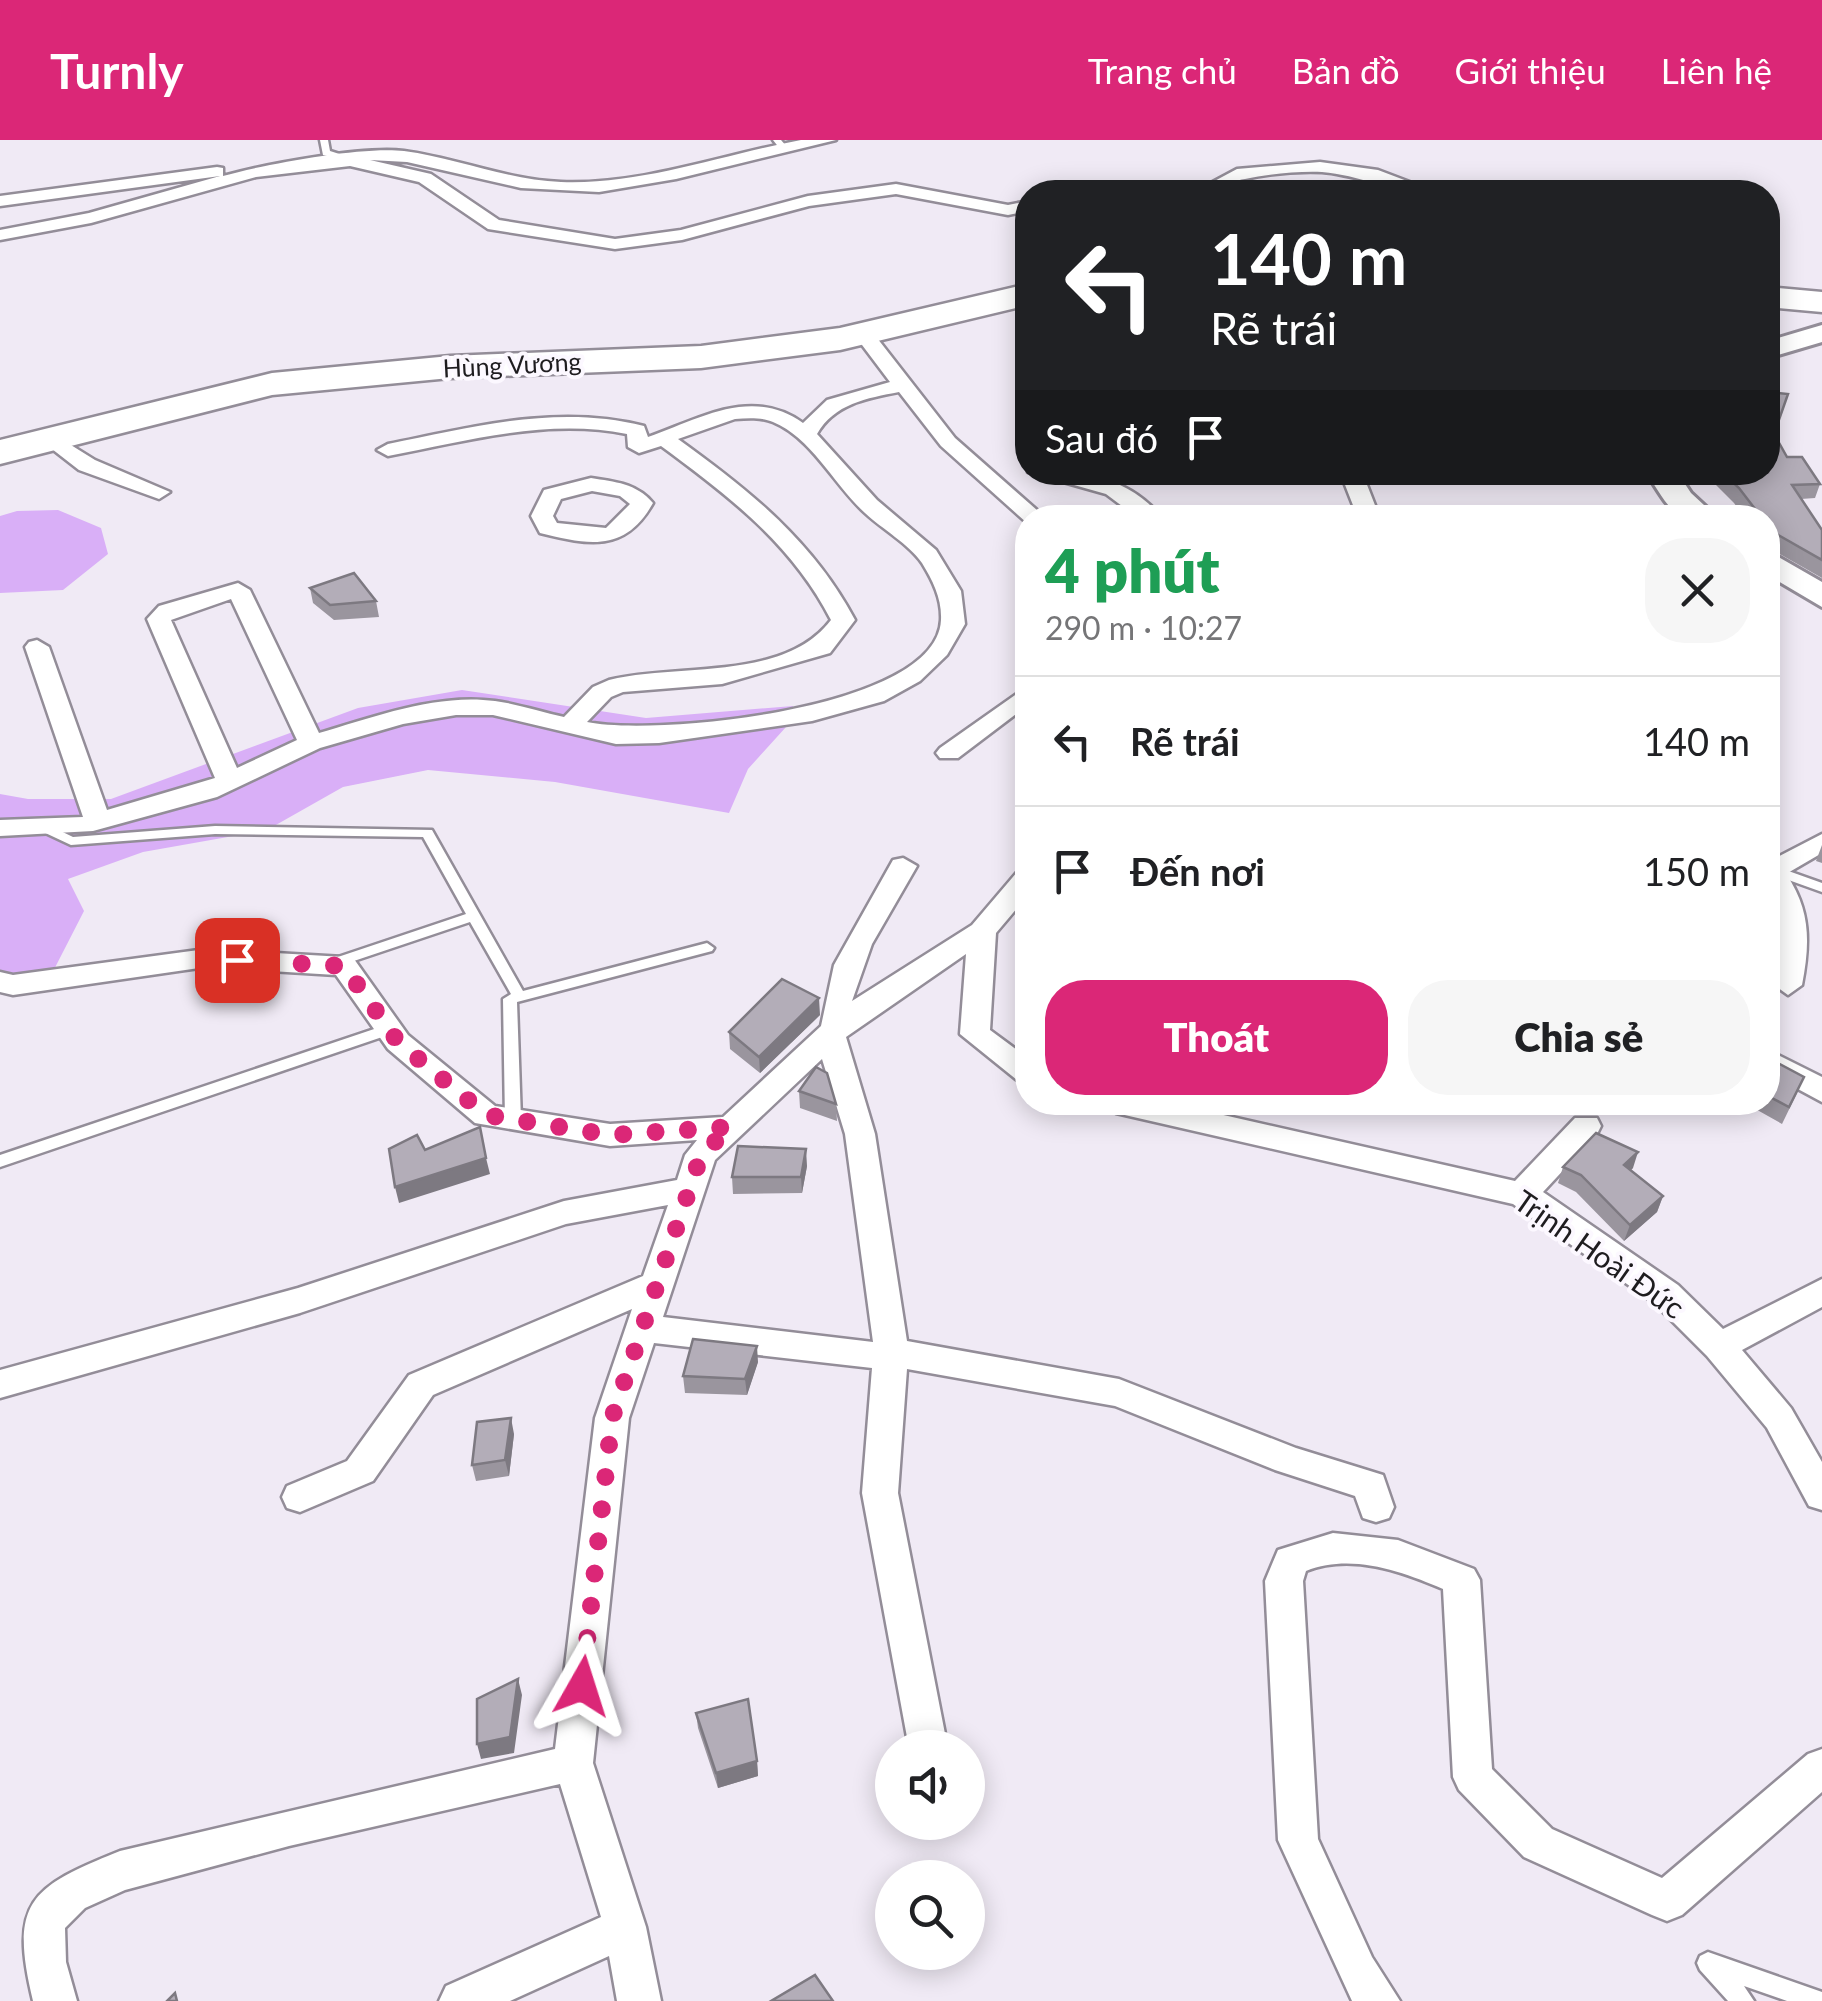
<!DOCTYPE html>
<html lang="vi">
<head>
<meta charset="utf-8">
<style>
	:root { --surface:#fff; --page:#f6f6f6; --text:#202124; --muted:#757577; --line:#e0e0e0; --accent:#db2777 }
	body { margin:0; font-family:Lato,sans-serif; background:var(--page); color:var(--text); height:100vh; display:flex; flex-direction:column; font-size:38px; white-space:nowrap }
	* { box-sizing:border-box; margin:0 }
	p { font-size:32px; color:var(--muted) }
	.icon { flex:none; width:55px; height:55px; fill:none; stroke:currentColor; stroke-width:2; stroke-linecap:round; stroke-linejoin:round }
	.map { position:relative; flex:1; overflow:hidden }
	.drawer { position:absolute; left:1015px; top:365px; width:765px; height:610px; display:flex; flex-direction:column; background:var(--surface); border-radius:40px; box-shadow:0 5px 25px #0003 }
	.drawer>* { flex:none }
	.top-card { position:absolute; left:1015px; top:40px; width:765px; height:305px; border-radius:40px; box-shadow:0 5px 25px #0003; background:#202124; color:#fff; overflow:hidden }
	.tools { position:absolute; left:875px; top:1590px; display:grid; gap:20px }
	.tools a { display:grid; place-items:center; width:110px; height:110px; border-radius:50%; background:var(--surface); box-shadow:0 5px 25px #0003; font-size:50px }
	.pin { position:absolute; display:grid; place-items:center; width:85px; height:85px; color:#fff; margin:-42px; border-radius:20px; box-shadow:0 5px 15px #0006 }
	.me { position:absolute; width:110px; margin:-55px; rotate:6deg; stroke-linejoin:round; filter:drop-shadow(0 0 8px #0008) }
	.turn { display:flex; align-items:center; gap:35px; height:210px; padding:0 30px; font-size:45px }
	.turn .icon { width:130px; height:130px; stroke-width:2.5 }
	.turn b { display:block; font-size:70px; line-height:85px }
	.then { display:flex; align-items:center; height:95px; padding:0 30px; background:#0003; gap:20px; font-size:38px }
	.round { display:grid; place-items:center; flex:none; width:105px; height:105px; border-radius:40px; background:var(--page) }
	.headline { display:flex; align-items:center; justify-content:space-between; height:170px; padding:0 30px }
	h1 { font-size:60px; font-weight:800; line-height:75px; color:#1e9e55 }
	.cta { display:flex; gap:20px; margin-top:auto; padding:20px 30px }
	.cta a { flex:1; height:115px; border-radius:40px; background:var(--accent); color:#fff; font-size:40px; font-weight:800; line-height:115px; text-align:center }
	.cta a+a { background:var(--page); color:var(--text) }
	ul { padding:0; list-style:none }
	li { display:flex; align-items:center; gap:30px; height:130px; padding:0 30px; border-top:2px solid var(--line) }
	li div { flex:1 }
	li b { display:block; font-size:38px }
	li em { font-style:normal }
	header { display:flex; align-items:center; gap:60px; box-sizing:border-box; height:140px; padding:0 50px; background:var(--accent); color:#fff }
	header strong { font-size:48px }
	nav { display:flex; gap:55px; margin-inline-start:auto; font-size:35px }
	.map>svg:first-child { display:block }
	.green { fill:#d9aff7 }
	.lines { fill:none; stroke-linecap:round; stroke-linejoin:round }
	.lane-casing { stroke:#938d98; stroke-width:5 }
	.street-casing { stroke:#938d98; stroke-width:5 }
	.secondary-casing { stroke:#938d98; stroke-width:6 }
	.highway-casing { stroke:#938d98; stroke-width:5 }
	.lane { fill:#fff; fill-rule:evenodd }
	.street { fill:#fff; fill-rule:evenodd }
	.secondary { fill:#fff; fill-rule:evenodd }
	.highway { fill:#fff; fill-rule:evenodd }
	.wall { fill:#9a959e }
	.shaded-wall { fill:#7d7981 }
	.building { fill:#b3adb8; stroke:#7d7981; stroke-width:2.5 }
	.route { stroke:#db2777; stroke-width:18; stroke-dasharray:0 32.4 }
	.labels { text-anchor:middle; stroke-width:8; stroke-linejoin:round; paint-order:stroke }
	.far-street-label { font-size:25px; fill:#1e1c1f; stroke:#fcf8ff }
	.street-label { font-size:30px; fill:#1e1c1f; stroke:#fcf8ff }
</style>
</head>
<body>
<header>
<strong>Turnly</strong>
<nav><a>Trang chủ</a><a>Bản đồ</a><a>Giới thiệu</a><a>Liên hệ</a></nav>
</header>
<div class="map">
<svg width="1822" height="1861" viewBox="0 0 1822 1861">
	<rect width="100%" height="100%" fill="#f0eaf5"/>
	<path class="green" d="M58 370 101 388 108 414 63 450 0 453V376L17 371Z
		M462 550 646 578 793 566 786 587 748 629 729 673 555 642 428 630 343 647 267 690 143 712 68 739 84 771 43 851 0 841V654L28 659H111L358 568Z"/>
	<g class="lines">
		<g class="lane-casing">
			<path id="lane" d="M320 0H328L330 11 352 18 348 21 323 15Z
				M773 0H781L787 7 780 9Z
				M44 683 73 697 215 686 432 690 523 851 707 803 714 808 712 811 517 862 521 980 513 985 505 980 503 859 511 854 470 782 336 827H326L324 824 326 821 466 774 423 697 215 694 71 705 39 690 37 687 39 684Z
				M1777 727 1822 743V752L1772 734 1770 731Z
				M389 884 394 885 396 889 394 893 0 1027V1015Z
				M1708 1812 1822 1852V1861H1787L1744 1846 1754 1861H1728L1700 1830 1697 1823 1700 1816Z"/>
		</g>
		<g class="street-casing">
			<path id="street" d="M801 0H836L676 39 599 52 521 48 407 22 370 20 431 34 499 80 615 99 681 90 808 56 896 44 1008 65 1028 61V71L1008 75 896 54 809 66 682 100 615 109 488 89 419 42 350 26 256 37 91 83 0 100V90L89 73 220 36 0 66V56L217 27 223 28V36C265 24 363 6 404 11 457 18 507 40 561 42 643 45 721 15 801 0Z
				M1320 22 1378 30 1436 52C1398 55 1361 35 1322 32 1298 31 1268 34 1245 39 1225 42 1215 53 1194 52L1237 29Z
				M863 187 870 189 955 298 1046 378H1028L1027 383 941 306 899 252C867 258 834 264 817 294L877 360 936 410 961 451 965 484 947 515 920 541 884 561 812 581 659 603 616 604 493 575H456L403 584 320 608 217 657 93 691 0 696V680L83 677 25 507 29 502 37 500 49 507 107 670 215 638 147 479 159 466 238 443 250 450 319 593C374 577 437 553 495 561 518 564 541 572 564 577L593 547 609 540C678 523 784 542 831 480 792 404 729 356 661 306L639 313 628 307 627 294C547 278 467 301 388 316L377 310 388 304C473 287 558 264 644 286L648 297C699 279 752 246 803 283L827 260 890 242 853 193ZM735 279C747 278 761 277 773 282 812 298 834 345 865 373 882 389 909 404 922 423 933 441 942 459 941 480 937 571 651 596 587 582L611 557 623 552 722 544 830 513 855 480C813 401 749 350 678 299ZM231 459 297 600 237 628 171 480Z
				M50 292 95 320 170 352 159 359 79 330 43 302 39 298Z
				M1028 332C1079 332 1127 334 1162 378H1138L1106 354Z
				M1340 332H1362L1380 378H1358Z
				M591 338C615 342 636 343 653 363 625 413 589 405 540 393L531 376 544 350ZM592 351 620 356 630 364 606 388 557 383 553 376 561 359Z
				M1028 546V565L958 618H940L936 613 940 608Z
				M1822 694V713L1786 734C1811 770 1810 804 1802 845L1788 855 1774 845 1780 786 1768 748V722Z
				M903 718 917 726 872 804 852 861 972 785 1018 731 1028 729V755L996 793 990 890 1028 918V943L1017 940 960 894 966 814 846 897 875 994 907 1201 1119 1239 1296 1308 1383 1335 1394 1367 1389 1378 1376 1382 1363 1378 1355 1356 1275 1330 1115 1266 907 1229 898 1353 947 1604 909 1608 862 1353 872 1228 654 1203 629 1278 593 1623 646 1787 661 1861H617L609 1816 510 1861H439L446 1846 601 1777 560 1644 289 1706 125 1750 85 1768 65 1788 66 1822 77 1861H33C9 1762 30 1747 120 1711L555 1609 595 1278 632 1169 433 1255 373 1341 300 1372 287 1368 282 1357 287 1346 347 1321 409 1235 643 1136 668 1065 566 1084 300 1173 0 1258V1230L298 1148 564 1061 677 1040 685 1015 697 1000 610 1006 475 983 388 909 336 835 206 827 13 855 0 852V832L13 835 206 809 344 817 354 819 408 895 495 966 610 984 723 977 821 886 834 825 893 720ZM822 919 845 994 873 1202 663 1177 715 1020Z
				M1768 910 1822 937V962L1768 933Z
				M1101 962H1166L1515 1041 1575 978H1597L1601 986 1597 994 1543 1052 1678 1145 1723 1189 1822 1139V1167L1742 1210 1791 1268 1822 1322V1370L1809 1366 1767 1288 1707 1216 1654 1163 1513 1064 1116 973Z
				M1333 1393 1398 1400 1474 1429 1480 1440 1492 1629 1552 1689 1662 1738 1808 1614 1822 1609V1652L1682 1775 1667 1781 1652 1775 1524 1717 1459 1650 1453 1637 1443 1449C1401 1431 1351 1413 1306 1431L1303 1441 1318 1699 1372 1817 1400 1861H1352L1278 1700 1265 1441 1278 1410Z"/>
		</g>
		<g class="secondary-casing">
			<path id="secondary" d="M1822 185V202L1768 218V201Z
				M1646 332H1677L1691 353 1718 378C1670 378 1672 372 1646 332Z
				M1768 411 1822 442V467L1768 435Z"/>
		</g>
		<g class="highway-casing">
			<path id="highway" d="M1028 144V165L840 210 701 228 450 238 272 255 0 324V300L272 233 450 216 701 206 840 188Z
				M1768 147 1822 152V172L1768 167Z"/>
		</g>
		<use href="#lane" class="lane"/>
		<use href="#street" class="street"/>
		<use href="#secondary" class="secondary"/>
		<use href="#highway" class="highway"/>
	</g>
	<path class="wall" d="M1775 295 1787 317 1820 344 1815 358 1801 359 1822 390V438L1769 408 1768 378H1745L1734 363 1703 332H1768Z
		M310 448 376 461 379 477 334 480 313 463Z
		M1822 705V723L1816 721Z
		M1768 738 1777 754 1768 780Z
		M820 875 760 933 730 909 729 892Z
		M1768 910 1772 920 1797 953 1782 984 1743 962H1768Z
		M799 951 836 964 837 981 800 968Z
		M807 1026 802 1053 733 1054 732 1037Z
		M1563 1027 1633 1028 1630 1030 1663 1056 1657 1072 1624 1101 1576 1052 1558 1043Z
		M758 1222 747 1255 685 1253 683 1236Z
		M514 1294 509 1336 476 1341 472 1325Z
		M696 1573 757 1621 758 1636 718 1648 698 1588Z"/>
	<path class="shaded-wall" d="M819 858 820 875 760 933 759 917Z
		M806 1009 807 1026 802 1053 801 1037Z
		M1638 1012 1633 1028 1619 1042 1624 1025Z
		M486 1018 490 1034 399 1063 395 1047Z
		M1663 1056 1657 1072 1624 1101 1630 1085Z
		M757 1206 758 1222 747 1255 745 1239Z
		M511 1278 514 1294 509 1336 505 1320Z
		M518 1539 522 1555 514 1613 481 1619 477 1604Z
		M757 1621 758 1636 718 1648 716 1633Z"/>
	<path class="building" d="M1768 252 1788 254 1774 294 1787 317H1802L1820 344 1792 345 1822 390V420L1773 392 1768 385V378H1762L1739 348 1722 332H1768Z
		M354 433 376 461 330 465 310 448Z
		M1768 738 1772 739 1777 754 1773 764 1768 762Z
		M782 839 819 858 759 917 729 892Z
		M1768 910 1770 911 1772 920 1804 937 1789 967 1768 956Z
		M816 927 827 933 836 964 799 951Z
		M480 987 486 1018 395 1047 389 1009 417 995 425 1010Z
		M1596 993 1638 1012 1624 1025 1663 1056 1630 1085 1581 1035 1563 1027Z
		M738 1006 806 1009 801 1037H732Z
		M693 1199 757 1206 745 1239 683 1236Z
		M511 1278 505 1320 472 1325 477 1282Z
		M518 1539 510 1597 477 1604V1559Z
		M748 1559 757 1621 716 1633 696 1573Z
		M815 1835 833 1861H771Z
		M175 1853 177 1861H167Z"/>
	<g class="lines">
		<path class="route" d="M237 820 344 826 398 902 486 975 610 995 731 987 701 1015 612 1278 582 1546"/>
	</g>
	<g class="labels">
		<g class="far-street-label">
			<text transform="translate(512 225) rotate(-3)" y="9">Hùng Vương</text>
		</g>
		<g class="street-label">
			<text transform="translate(1599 1115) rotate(35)" y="10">Trịnh Hoài Đức</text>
		</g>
	</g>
</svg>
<div class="tools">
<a><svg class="icon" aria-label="sound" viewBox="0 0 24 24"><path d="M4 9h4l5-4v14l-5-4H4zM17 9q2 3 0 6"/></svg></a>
<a><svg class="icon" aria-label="search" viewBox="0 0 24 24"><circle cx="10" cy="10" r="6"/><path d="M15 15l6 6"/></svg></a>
</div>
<div class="pin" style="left:237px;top:820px;background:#d93025"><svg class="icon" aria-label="arrive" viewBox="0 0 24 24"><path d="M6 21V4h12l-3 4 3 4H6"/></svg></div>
<svg class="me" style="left:582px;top:1546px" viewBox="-20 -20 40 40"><path d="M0-17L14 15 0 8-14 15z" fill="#db2777" stroke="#fff" stroke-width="4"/></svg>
<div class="top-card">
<div class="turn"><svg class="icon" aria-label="left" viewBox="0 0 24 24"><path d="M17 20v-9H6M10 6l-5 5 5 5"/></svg><div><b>140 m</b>Rẽ trái</div></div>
<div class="then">Sau đó<svg class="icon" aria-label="arrive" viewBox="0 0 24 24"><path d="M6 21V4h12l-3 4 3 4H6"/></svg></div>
</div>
<section class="drawer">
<div class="headline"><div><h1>4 phút</h1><p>290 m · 10:27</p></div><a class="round"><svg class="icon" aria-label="close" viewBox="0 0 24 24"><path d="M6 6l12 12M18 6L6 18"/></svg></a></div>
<ul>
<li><svg class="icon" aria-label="left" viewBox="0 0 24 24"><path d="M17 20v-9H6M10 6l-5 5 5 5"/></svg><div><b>Rẽ trái</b></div><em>140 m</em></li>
<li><svg class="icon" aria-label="arrive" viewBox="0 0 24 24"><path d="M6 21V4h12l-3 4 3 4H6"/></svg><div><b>Đến nơi</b></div><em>150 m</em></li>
</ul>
<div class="cta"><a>Thoát</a><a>Chia sẻ</a></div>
</section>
</div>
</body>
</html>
